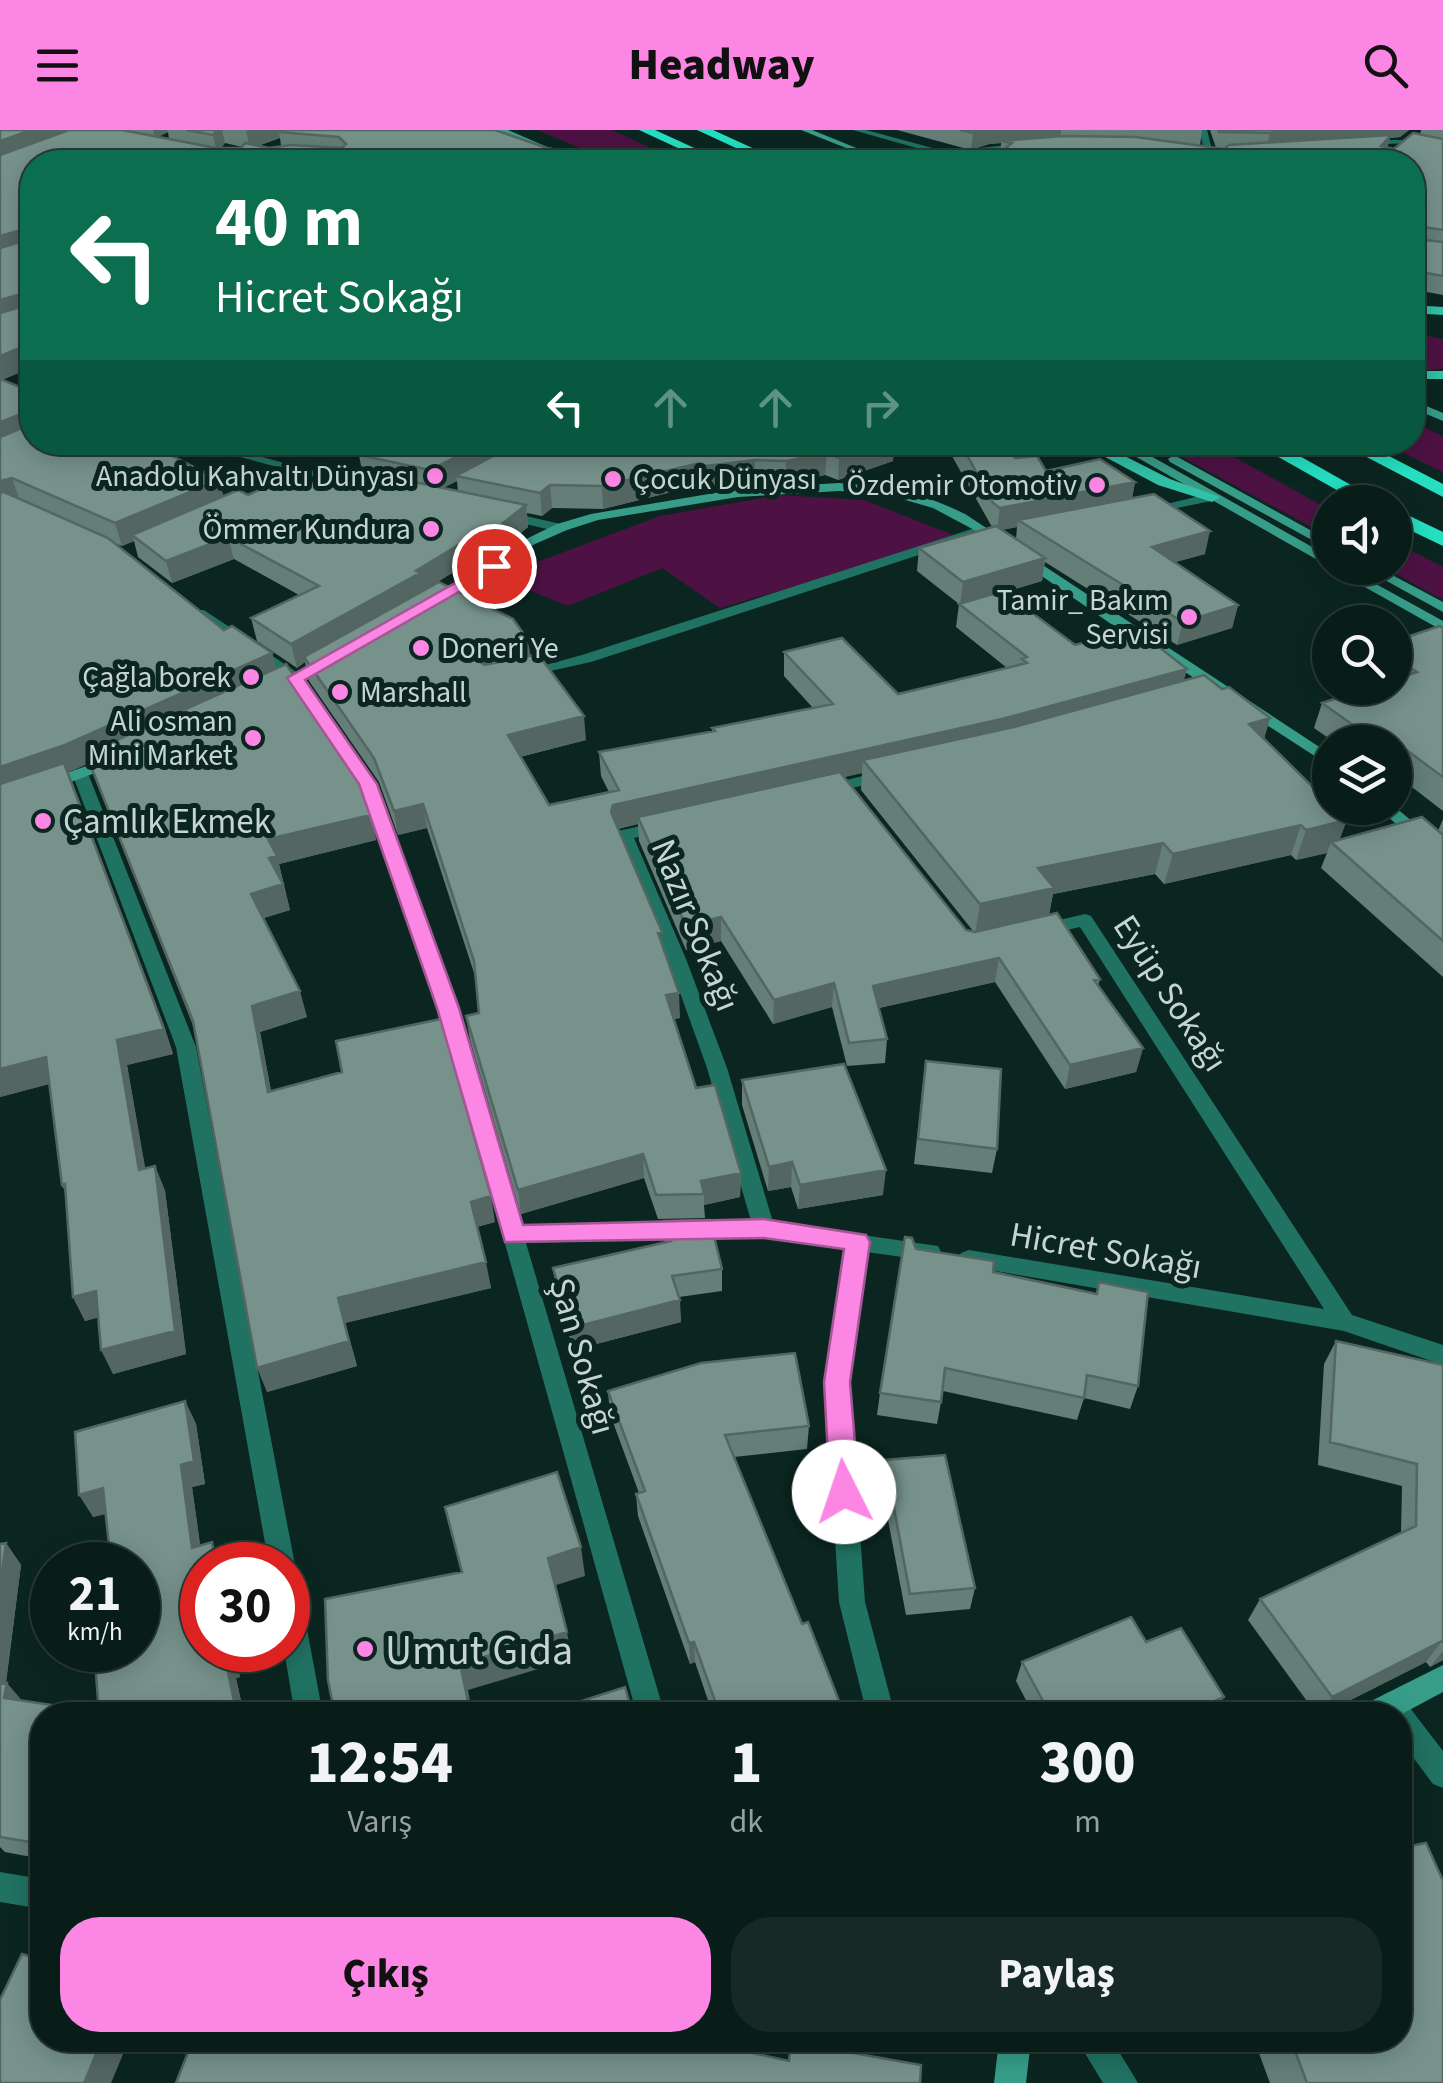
<!DOCTYPE html>
<html lang="tr">
<head>
<meta charset="utf-8">
<style>
	:root { --surface:#081c18; --page:#162925; --text:#f1f3f6; --muted:#98a1a2; --line:#293a37; --accent:#fc86e3 }
	body { margin:0; font-family:"Source Sans 3",sans-serif; background:var(--page); color:var(--text); height:100vh; display:flex; flex-direction:column; font-size:38px; white-space:nowrap }
	* { box-sizing:border-box; margin:0 }
	p { font-size:32px; color:var(--muted) }
	.icon { flex:none; width:55px; height:55px; fill:none; stroke:currentColor; stroke-width:2; stroke-linecap:round; stroke-linejoin:round }
	.map { position:relative; flex:1; overflow:hidden }
	.drawer { position:absolute; left:30px; top:1572px; width:1382px; height:350px; display:flex; flex-direction:column; background:var(--surface); border-radius:40px; box-shadow:0 5px 25px #0003,0 0 0 2px var(--line) }
	.drawer>* { flex:none }
	.top-card { position:absolute; left:20px; top:20px; width:1405px; height:305px; border-radius:40px; box-shadow:0 5px 25px #0003,0 0 0 2px var(--line); background:#0b6e4f; color:#fff; overflow:hidden }
	.controls { position:absolute; left:1312px; top:355px; display:grid; gap:20px }
	.controls a { display:grid; place-items:center; width:100px; height:100px; border-radius:50%; background:var(--surface); box-shadow:0 5px 25px #0003,0 0 0 2px var(--line); font-size:50px }
	.speed { position:absolute; left:30px; top:1412px; display:flex; gap:20px; font-size:50px; font-weight:700; text-align:center }
	.speed>* { display:grid; place-content:center; width:130px; height:130px; border-radius:50%; background:var(--surface); box-shadow:0 5px 25px #0003,0 0 0 2px var(--line); line-height:1 }
	.speed small { font-size:25px; font-weight:400 }
	.speed .limit { border:15px solid #d22; background:#fff; color:#111 }
	.pin { position:absolute; display:grid; place-items:center; width:85px; height:85px; color:#fff; margin:-42px; border:5px solid #fff; border-radius:50%; box-shadow:0 2px 10px #0007 }
	.me { position:absolute; width:110px; margin:-55px; rotate:356deg; stroke-linejoin:round; filter:drop-shadow(0 0 8px #0008) }
	.turn { display:flex; align-items:center; gap:35px; height:210px; padding:0 30px; font-size:45px }
	.turn .icon { width:130px; height:130px; stroke-width:2.5 }
	.turn b { display:block; font-size:70px; line-height:85px }
	.lanes { display:flex; align-items:center; height:95px; padding:0 30px; background:#0003; justify-content:center; gap:50px; direction:ltr }
	.lanes .off { opacity:.35 }
	.eta { display:flex; justify-content:space-evenly; align-items:center; height:170px; text-align:center }
	.eta b { font-size:60px; font-weight:800; line-height:70px }
	.button { display:flex; gap:20px; margin-top:auto; padding:20px 30px }
	.button a { flex:1; height:115px; border-radius:40px; background:var(--accent); color:#111; font-size:40px; font-weight:800; line-height:115px; text-align:center }
	.button a+a { background:var(--page); color:var(--text) }
	header { display:flex; justify-content:space-between; align-items:center; height:130px; padding:0 30px; background:var(--accent); color:#111; font-size:45px; font-weight:800 }
	.map>svg:first-child { display:block }
	.green { fill:#4d1243 }
	.lines { fill:none; stroke-linecap:round; stroke-linejoin:round }
	.street { fill:#207263; fill-rule:evenodd }
	.secondary { fill:#379d89; fill-rule:evenodd }
	.primary { fill:#32c0a6; fill-rule:evenodd }
	.highway { fill:#26dfc1; fill-rule:evenodd }
	.wall { fill:#657e78; fill-rule:evenodd }
	.shaded-wall { fill:#536661 }
	.building { fill:#76928b; stroke:#536661; stroke-width:2.5 }
	.route { fill:#fc86e3; stroke:#a45794; stroke-width:2.5 }
	.poi-dot { fill:#fc86e3; stroke:#0b2620; stroke-width:4 }
	.labels { text-anchor:middle; stroke-width:10; stroke-linejoin:round; paint-order:stroke }
	.far-poi-label { font-size:30px; fill:#c6d5d1; stroke:#0b2620; text-anchor:end }
	.poi-label { font-size:35px; fill:#c6d5d1; stroke:#0b2620; text-anchor:start }
	.street-label { font-size:35px; fill:#c6d5d1; stroke:#0b2620 }
	.near-poi-label { font-size:42px; fill:#c6d5d1; stroke:#0b2620; text-anchor:start }
</style>
</head>
<body>
<header><svg class="icon" aria-label="menu" viewBox="0 0 24 24"><path d="M4 6h16M4 12h16M4 18h16"/></svg>Headway<svg class="icon" aria-label="search" viewBox="0 0 24 24"><circle cx="10" cy="10" r="6"/><path d="M15 15l6 6"/></svg></header>
<div class="map">
<svg width="1443" height="1953" viewBox="0 0 1443 1953">
	<rect width="100%" height="100%" fill="#0b2620"/>
	<path class="green" d="M537 0H612L681 32H614Z
		M1412 203 1443 209V239L1413 241Z
		M1413 292 1443 306V342L1382 313 1412 312Z
		M1156 313H1209L1330 380V407Z
		M779 365 864 370 961 408 720 478 662 438 568 476 497 447 660 386Z
		M1395 412 1443 437V470L1385 438H1395Z"/>
	<g class="lines">
		<path class="street" d="M853 0H866L962 26 980 18 1024 13 1028 16 982 23 971 29 978 32H966Z
			M1199 0H1207L1213 23 1239 32 1206 27Z
			M1362 10H1408L1412 13 1359 15Z
			M185 312H207L354 352 348 356Z
			M1212 363 1218 367 1216 370 1148 384 1142 380Z
			M504 381 565 395 567 398 560 402 499 388 498 385Z
			M981 396 988 400 986 403 591 532 523 547 516 543 582 525Z
			M194 480H204L301 545 376 654 457 878 521 1096 751 1091 707 938 668 829 616 705 618 701 663 691 669 692V700L634 708 686 829 727 938 773 1092 938 1116 941 1122 938 1128 930 1131 867 1122 849 1252 865 1472 895 1585H867L839 1472 825 1252 846 1119 764 1107 526 1113 665 1585H637L439 878 360 654 291 551 194 486Z
			M888 640 894 642V648L823 665 815 660 817 657Z
			M81 641 89 646 196 917 295 1435 288 1445V1435H269L176 917 73 646Z
			M1085 784 1091 786 1352 1185 1443 1215V1235L1344 1201 961 1135 958 1129 961 1123 969 1120 1324 1179 1080 797 1040 806 1031 800 1034 796Z
			M288 1455 297 1458 301 1467 323 1585H295L284 1520H288Z
			M1400 1574 1410 1578 1443 1621V1658L1433 1654 1400 1610V1585H1388L1390 1578Z
			M0 1742 42 1749V1779L0 1772Z
			M1077 1910H1112L1138 1953H1103Z"/>
		<path class="secondary" d="M497 0H508L582 32H572Z
			M801 0H812L891 32H881Z
			M963 26 966 31 950 32Z
			M1412 270 1443 283V291L1412 278Z
			M1110 312H1126L1330 427V437Z
			M1174 325 1330 411V420L1170 332 1168 329Z
			M839 353C885 356 923 363 965 384L1330 624V636L1114 496 978 402 933 378 881 363 839 361 738 367 598 390 567 400 535 414 435 475 423 472 526 409 557 394 591 384 738 359Z
			M1331 438H1347L1443 491V501Z
			M1363 438H1379L1443 472V482Z
			M330 524 337 528 335 531 277 562 272 563 265 559Z
			M114 626 122 631 120 634 0 678V667Z
			M1395 677 1443 717V731L1437 730 1378 678Z
			M1443 1535V1562L1400 1585H1359L1363 1575Z
			M999 1910H1031L1026 1953H994Z"/>
		<path class="primary" d="M1412 175 1443 177V185L1412 183Z
			M1412 241H1443V249H1412Z
			M1077 312H1097L1170 349 1220 367 1212 372 1158 355Z"/>
		<path class="highway" d="M639 0H655L725 32H708Z
			M697 0H713L783 32H766Z
			M1252 312H1275L1381 372H1358Z
			M1338 312H1362L1443 354V367Z
			M1395 379 1443 402V416L1395 393Z"/>
	</g>
	<path class="wall" d="M0 0 65 1 69 0H495L547 18 32 32V237L2 250 219 350 223 366 248 365 308 356 362 341 359 325 894 312 893 331 838 350 825 345 786 354 755 352 706 359 700 355 603 379 552 378 542 386 527 383 528 397 497 422 489 420 423 461 528 510 530 525 586 610 520 627 549 675 609 662 601 646 599 622 712 602V598L813 578 784 546V522L898 564 1007 538 956 497 959 474 917 441 919 418 992 397 948 319 949 312H1004L1015 328 1046 341 1135 352 1132 368 1205 424 1175 432 1238 475 1232 498 1177 515 1045 432 1042 451 1005 462 1075 515 1184 550 1222 559 1270 588 1264 609 1340 709 1438 701 1443 689V847L1321 738 1327 723 1296 730 1291 725 1164 754 1155 744 1053 764 1049 785 1100 849 1098 856 1143 918 1136 942 1065 959 995 852 879 878 887 909 885 933 847 936 832 877 773 894 721 811 686 820 639 711 638 694 618 699 662 815 680 888 674 889 696 958 741 1043 740 1067 704 1075 705 1088 658 1089 644 1048 521 1084 470 910 466 886 479 883 476 849 427 698 398 705 379 652 309 551 305 532 297 538 257 511 251 488 299 465 234 429 172 453 138 427 134 411 122 416 112 412 224 500 272 523 276 539 371 685 376 710 279 734 290 780 263 788 307 887 260 902 271 961 495 1092 477 1097 491 1158 345 1193 357 1236 267 1262 194 898 89 633 68 642 163 893 173 924 127 935 145 1039 155 1036 165 1061 186 1224 113 1244 98 1187 85 1191 73 1167 66 1064 62 1055 49 954 0 967ZM168 2 169 9 158 7ZM280 8 281 16 269 18 258 16ZM225 13 242 17 221 18ZM457 351 458 361 443 358ZM1017 397 1016 409 1001 400ZM862 643 861 660 973 801 966 800 844 647Z
		M897 0H1202L1200 16 1216 18 1210 0H1409L1400 7 1390 8 1387 18 1394 19 1420 5 1421 0H1443V165L1421 161 1416 171 1412 172V32H1003L1004 28 1000 27 1001 13 989 14 971 20Z
		M1443 498V681L1395 644V612H1334L1314 598 1322 573 1395 558V511Z
		M742 950 883 1065 798 1079 791 1057 768 1061 742 975Z
		M923 955 997 1019 992 1043 914 1034Z
		M664 1091 722 1139V1161L679 1167 681 1192 573 1220 556 1160 553 1138 665 1112Z
		M916 1119 993 1142 1096 1164 1099 1152 1138 1256 1130 1279 1084 1268 1077 1290 943 1261 937 1294 877 1285 880 1263Z
		M1336 1211 1443 1235V1530L1430 1537 1426 1532 1321 1585H1317L1248 1490 1260 1469 1401 1403 1402 1356 1318 1335 1324 1234Z
		M608 1261 809 1296 807 1319 734 1327 802 1494 843 1585H713L695 1532 690 1534 638 1386 636 1364 639 1363 610 1284Z
		M185 1271 196 1294 205 1354 192 1357 200 1415 240 1547 236 1548 244 1585H42V1729L5 1722 0 1717V1414L6 1413 21 1435 6 1553 22 1571 99 1582 138 1520 105 1384 93 1387Z
		M885 1330 975 1458 970 1479 906 1485 881 1353Z
		M1146 1512 1224 1567 1213 1585H1009L1029 1576 1016 1551 1022 1532Z
		M1254 1910H1400L1443 1953H1270Z"/>
	<path class="shaded-wall" d="M31 0H65L66 6 0 31V11Z
		M153 0H167L168 2 158 7 156 11Z
		M217 0H222L225 13 217 23 213 5Z
		M246 0H305L279 2 280 8 250 18Z
		M984 0H1061L1060 9 1002 11 1001 13 989 14 971 20 973 3Z
		M1305 0H1409L1400 7 1390 8 1386 21 1381 16 1266 19 1270 3Z
		M28 98 32 111 0 127V106Z
		M1426 143 1421 161 1416 171 1412 172V162L1415 154Z
		M28 162 32 177 0 193V170Z
		M32 210V237L0 251V226Z
		M24 283 31 304 0 317V292Z
		M485 312H531L456 346 457 351 433 363 430 340Z
		M883 312H894L893 331 838 350 839 328Z
		M827 323 825 345 786 354V331Z
		M755 330V352L706 359V336Z
		M700 333V355L603 379 602 356Z
		M12 348 20 371 0 376V351Z
		M219 350 225 372 132 405 134 411 122 416 115 393Z
		M1135 352 1131 375 1018 390 1017 397 997 401 1000 378Z
		M550 355 552 378 542 386 540 363Z
		M526 375 528 397 497 422 494 400Z
		M486 398 489 420 423 461 304 527 305 532 297 538 291 514Z
		M1210 401 1205 424 1147 440 1152 417Z
		M228 407 234 429 172 453 166 431Z
		M1045 428 1042 451 960 475 963 452Z
		M1238 475 1232 498 1177 515 1183 492Z
		M528 510 531 533 481 544 473 528 478 521Z
		M272 523 278 547 74 640 0 665V637Z
		M1187 539 1181 562 863 630 862 643 641 693 638 687V694L615 699 611 682 613 675Z
		M584 586 586 610 511 629 508 605Z
		M1270 588 1261 618 1249 594Z
		M1386 605 1384 612H1372L1373 609Z
		M423 674 427 698 398 705 394 681Z
		M371 685 376 710 279 734 283 752 276 754 269 728 268 709Z
		M1347 690 1337 717 1331 712 1327 723 1296 730 1306 700Z
		M1301 695 1291 725 1164 754 1173 724Z
		M1163 713 1155 744 1053 764 1048 788 975 805 980 774 1038 738Z
		M283 754 290 780 258 790 251 764Z
		M721 787V811L686 820V796Z
		M999 828 995 852 870 880 873 856Z
		M834 853 832 877 773 894 774 870Z
		M300 861 307 887 260 902 276 988 268 962 252 876Z
		M679 863 680 888 667 890 666 865Z
		M163 893 173 924 127 935 150 1065 139 1040 117 910Z
		M1143 918 1136 942 1065 959 1070 935Z
		M46 927 57 952 0 967V939Z
		M643 1024 644 1048 521 1084 518 1060Z
		M792 1032 791 1057 768 1061 769 1037Z
		M155 1036 165 1061 186 1224 113 1244 101 1220Z
		M886 1040 883 1065 798 1079 800 1055Z
		M741 1043 740 1067 704 1075V1064L701 1051Z
		M491 1066 495 1092 475 1097 471 1072Z
		M486 1132 491 1158 345 1193 357 1236 267 1262 257 1238 338 1168Z
		M96 1161 108 1185 85 1191 73 1167Z
		M680 1170 681 1192 573 1220 571 1198Z
		M185 1271 196 1294 205 1354 192 1357 203 1435 192 1418 181 1335Z
		M103 1358 116 1380 93 1387 79 1365Z
		M212 1412 223 1435H216Z
		M6 1413 21 1435 4 1567 7 1553 24 1573 0 1571V1455Z
		M581 1417 585 1446 553 1456 548 1428Z
		M567 1502 572 1529 468 1560 473 1585H471L460 1534Z
		M1442 1511 1426 1532 1320 1585 1332 1567Z
		M694 1512 695 1532 690 1534 689 1513Z
		M228 1520H236L240 1547 236 1548 244 1585H237L225 1528Z
		M1443 1521V1530L1430 1537Z
		M1224 1567 1213 1585H1187L1189 1582Z
		M102 1910H129L111 1953H84Z"/>
	<path class="building" d="M0 0H31L0 11Z
		M69 0H122L216 18H241L245 13 269 18 291 15 342 18 346 14 339 7 279 2 284 0H495L547 18 623 32H32V213L0 226V183L27 175 28 162 0 170V118L27 110 28 98 0 106V25Z
		M186 0H217L213 5Z
		M960 0H984L973 3Z
		M1218 0H1305L1270 3 1219 2Z
		M1413 3 1443 9V100L1418 96 1414 99 1417 109 1443 112V146L1426 143 1421 153 1415 154H1412V32H1057L1045 30 1050 26 1005 19 1012 13 1002 11 1063 6 1136 7 1224 19 1229 15 1391 5 1381 16 1394 19Z
		M0 249 32 262V312H145L219 350 115 393 12 348 0 351V307L32 294 24 283 0 292Z
		M381 312H485L430 340 359 325Z
		M519 312H883L839 328 827 323 786 331 755 330 706 336 700 333 602 356 550 355 540 363 456 346Z
		M960 312H1004L1015 328 1037 326 1046 341 1100 329 1135 352 1000 378 993 373Z
		M341 337 526 375 494 400 486 398 416 441 420 443 291 514 251 488 319 456 228 407 166 431 132 405 238 360 248 365 287 347 308 356Z
		M4 362 108 408 224 500 232 496 272 523 65 615 0 637V363Z
		M1154 364 1210 401 1152 417 1238 475 1183 492 1018 390Z
		M996 396 1045 428 963 452 919 418Z
		M439 452 513 489 528 510 478 521 473 528 485 535 538 524 584 586 508 605 549 675 619 660 599 622 715 601 712 598 833 574 784 522 842 508 898 564 1027 533 1022 529 1027 527 959 474 1003 461 1075 515 1136 499 1187 539 1002 589 613 675 611 682 662 802 658 803 679 863 666 865 696 958 715 955 741 1043 701 1051 704 1064 656 1065 643 1024 518 1060 466 886 479 883 474 831 423 674 394 681 374 628 304 527Z
		M1440 496 1443 498V647L1386 605 1373 609 1322 573 1369 558H1395V549L1417 542 1395 528V511Z
		M286 534 351 630 371 685 268 709 277 726 269 728 283 754 251 764 300 861 252 876 268 962 342 942 336 911 441 889 491 1066 471 1072 486 1132 338 1168 349 1211 257 1238 193 891 86 624Z
		M1204 545 1222 559 1229 557 1270 588 1249 594 1330 674V678H1333L1347 690 1306 700 1301 695 1173 724 1163 713 1038 738 1054 758 980 774 863 630 1014 597Z
		M64 633 164 899 117 910 139 1040 155 1036 175 1201 101 1220 96 1161 73 1167 65 1054 62 1055 46 927 0 939V654Z
		M840 642 966 800 975 802 1057 783 1100 849 1094 850 1143 918 1070 935 999 828 873 856 887 909 849 913 834 853 774 870 721 787 686 796 638 687Z
		M1422 687 1443 705V811L1331 712Z
		M926 931 1001 939 997 1019 918 1009Z
		M844 934 886 1040 800 1055 792 1032 769 1037 742 950Z
		M710 1090 722 1139 672 1146 680 1170 571 1198 553 1138 671 1111 664 1091Z
		M905 1107 912 1108 916 1119 994 1131 993 1142 1097 1164 1099 1152 1148 1162 1138 1256 1087 1245 1084 1268 945 1238 941 1272 880 1263Z
		M1336 1211 1443 1235V1512L1442 1511 1332 1567 1260 1469 1416 1396 1417 1334 1330 1312Z
		M795 1223 809 1296 725 1305 802 1494 808 1492 843 1581 830 1585H720L694 1512 689 1513 636 1364 645 1361 608 1261 701 1233Z
		M185 1271 194 1331 181 1335 192 1418 212 1412 216 1435H202V1520H228L229 1526 225 1528 237 1585H42V1714L0 1707V1554L7 1553 4 1568 99 1582 94 1520H138V1435H111L103 1358 79 1365 75 1302Z
		M945 1325 975 1458 910 1464 885 1330Z
		M557 1342 581 1417 548 1428 567 1502 460 1534 471 1585H335L328 1550 325 1469 462 1442 445 1377Z
		M6 1413 0 1455V1414Z
		M1131 1487 1146 1512 1181 1498 1224 1567 1189 1582 1191 1585H1009L1043 1571 1022 1532Z
		M625 1557 633 1585H538Z
		M1426 1713 1443 1751V1953H1307L1291 1910H1400V1718Z
		M22 1824 42 1830V1910H102L84 1953H0V1870Z
		M193 1910H694L789 1931 791 1912 921 1935 920 1953H176Z"/>
	<path class="route" d="M494 431 502 436 499 439 305 550 377 654 459 878 523 1095 764 1089 866 1105 870 1112 850 1252 859 1362 854 1371 844 1375 835 1371 830 1362 824 1252 844 1119 764 1108 505 1112 437 878 359 654 287 548Z"/>
	<g class="poi-dot">
		<circle cx="435" cy="346" r="10"/>
		<circle cx="613" cy="349" r="10"/>
		<circle cx="1097" cy="355" r="10"/>
		<circle cx="431" cy="399" r="10"/>
		<circle cx="1189" cy="487" r="10"/>
		<circle cx="421" cy="518" r="10"/>
		<circle cx="251" cy="547" r="10"/>
		<circle cx="340" cy="562" r="10"/>
		<circle cx="253" cy="608" r="10"/>
		<circle cx="43" cy="691" r="10"/>
		<circle cx="365" cy="1519" r="10"/>
	</g>
	<g class="labels">
		<g class="far-poi-label">
			<text x="415" y="356">Anadolu Kahvaltı Dünyası</text>
			<text x="633" y="359" text-anchor="start">Çocuk Dünyası</text>
			<text x="1077" y="365">Özdemir Otomotiv</text>
			<text x="411" y="409">Ömmer Kundura</text>
			<text x="1169" y="480">Tamir_ Bakım<tspan x="1169" dy="34">Servisi</tspan></text>
			<text x="441" y="528" text-anchor="start">Doneri Ye</text>
			<text x="231" y="557">Çağla borek</text>
			<text x="360" y="572" text-anchor="start">Marshall</text>
			<text x="233" y="601">Ali osman<tspan x="233" dy="34">Mini Market</tspan></text>
		</g>
		<g class="poi-label">
			<text x="63" y="703">Çamlık Ekmek</text>
		</g>
		<g class="street-label">
			<text transform="translate(696 795) rotate(68)" y="12">Nazır Sokağı</text>
			<text transform="translate(1171 863) rotate(57)" y="12">Eyüp Sokağı</text>
			<text transform="translate(1106 1120) rotate(10)" y="12">Hicret Sokağı</text>
			<text transform="translate(583 1226) rotate(74)" y="12">Şan Sokağı</text>
		</g>
		<g class="near-poi-label">
			<text x="385" y="1534">Umut Gıda</text>
		</g>
	</g>
</svg>
<div class="controls">
<a><svg class="icon" aria-label="sound" viewBox="0 0 24 24"><path d="M4 9h4l5-4v14l-5-4H4zM17 9q2 3 0 6"/></svg></a>
<a><svg class="icon" aria-label="search" viewBox="0 0 24 24"><circle cx="10" cy="10" r="6"/><path d="M15 15l6 6"/></svg></a>
<a><svg class="icon" aria-label="layers" viewBox="0 0 24 24"><path d="M12 4l9 5-9 5-9-5zM3 14l9 5 9-5"/></svg></a>
</div>
<div class="speed"><div>21<small>km/h</small></div><div class="limit">30</div></div>
<div class="pin" style="left:494px;top:436px;background:#d93025"><svg class="icon" aria-label="arrive" viewBox="0 0 24 24"><path d="M6 21V4h12l-3 4 3 4H6"/></svg></div>
<svg class="me" style="left:844px;top:1362px" viewBox="-20 -20 40 40"><circle r="19" fill="#fff"/><path d="M0-13L10 11 0 6-10 11z" fill="#fc86e3"/></svg>
<div class="top-card">
<div class="turn"><svg class="icon" aria-label="left" viewBox="0 0 24 24"><path d="M17 20v-9H6M10 6l-5 5 5 5"/></svg><div><b>40 m</b>Hicret Sokağı</div></div>
<div class="lanes"><svg class="icon" aria-label="left" viewBox="0 0 24 24"><path d="M17 20v-9H6M10 6l-5 5 5 5"/></svg><svg class="icon off" aria-label="ahead" viewBox="0 0 24 24"><path d="M12 20V5M6 11l6-6 6 6"/></svg><svg class="icon off" aria-label="ahead" viewBox="0 0 24 24"><path d="M12 20V5M6 11l6-6 6 6"/></svg><svg class="icon off" aria-label="right" viewBox="0 0 24 24"><path d="M7 20v-9h11M14 6l5 5-5 5"/></svg></div>
</div>
<section class="drawer">
<div class="eta">
<div><b>12:54</b><p>Varış</p></div>
<div><b>1</b><p>dk</p></div>
<div><b>300</b><p>m</p></div>
</div>
<div class="button"><a>Çıkış</a><a>Paylaş</a></div>
</section>
</div>
</body>
</html>
